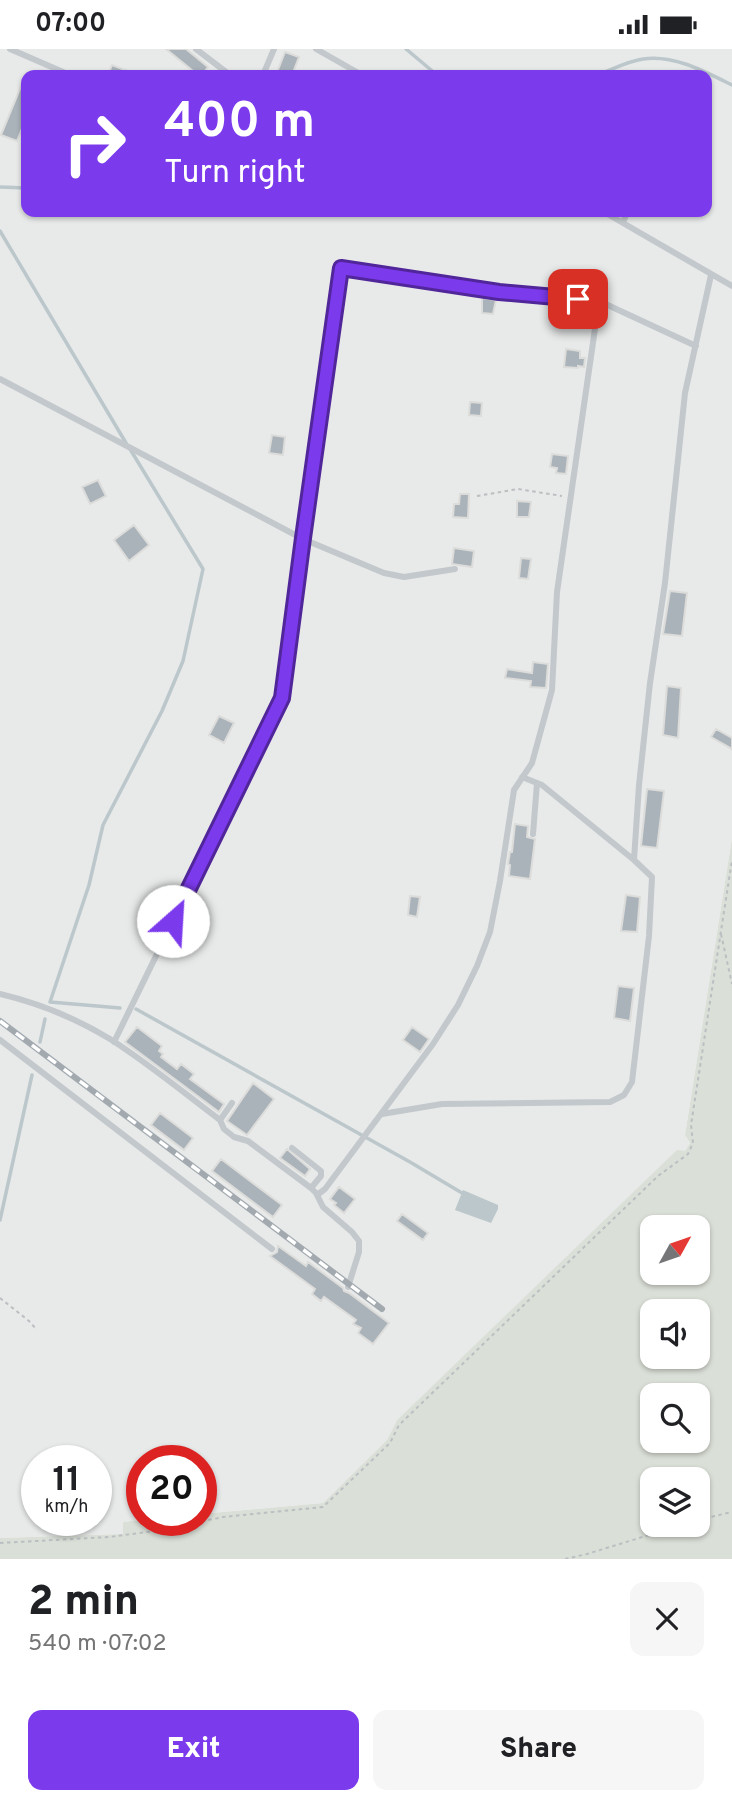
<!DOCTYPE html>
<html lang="en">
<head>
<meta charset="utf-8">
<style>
	:root { --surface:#fff; --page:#f6f6f6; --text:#202124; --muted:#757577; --accent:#7c3aed }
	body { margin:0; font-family:Overpass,sans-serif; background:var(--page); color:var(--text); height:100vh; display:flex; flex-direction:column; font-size:26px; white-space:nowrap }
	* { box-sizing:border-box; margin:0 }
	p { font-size:23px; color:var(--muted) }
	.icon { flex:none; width:38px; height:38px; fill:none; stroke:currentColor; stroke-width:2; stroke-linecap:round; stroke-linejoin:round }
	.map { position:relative; height:1510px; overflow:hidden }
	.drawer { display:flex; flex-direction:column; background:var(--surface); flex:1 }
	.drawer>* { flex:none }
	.guide { position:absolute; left:21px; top:21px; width:691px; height:147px; border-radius:14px; box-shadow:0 2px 5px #0004; background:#7c3aed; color:#fff; overflow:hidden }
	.needle { width:46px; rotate:50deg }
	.controls { position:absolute; left:640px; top:1166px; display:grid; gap:14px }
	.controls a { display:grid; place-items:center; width:70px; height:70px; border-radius:14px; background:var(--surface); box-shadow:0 2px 5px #0004; font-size:35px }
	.speed { position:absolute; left:21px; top:1396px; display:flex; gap:14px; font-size:35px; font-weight:700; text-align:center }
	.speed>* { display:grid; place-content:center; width:91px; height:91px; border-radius:50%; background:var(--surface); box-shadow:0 2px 5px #0004; line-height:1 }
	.speed small { font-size:18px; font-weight:400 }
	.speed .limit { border:10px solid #d22; background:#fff; color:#111 }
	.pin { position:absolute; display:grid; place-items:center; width:60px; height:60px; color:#fff; margin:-30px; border-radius:14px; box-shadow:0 4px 10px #0006 }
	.me { position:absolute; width:77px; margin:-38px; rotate:26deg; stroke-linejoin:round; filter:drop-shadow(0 0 5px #0008) }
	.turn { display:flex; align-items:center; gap:24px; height:147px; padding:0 28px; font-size:32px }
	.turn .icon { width:91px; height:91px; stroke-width:2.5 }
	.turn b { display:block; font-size:49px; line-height:60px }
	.round { display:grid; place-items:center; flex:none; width:74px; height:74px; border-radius:14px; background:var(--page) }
	.overview { display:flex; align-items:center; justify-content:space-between; height:119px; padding:0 28px }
	h1 { font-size:42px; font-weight:800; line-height:52px }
	.cta { display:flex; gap:14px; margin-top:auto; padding:14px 28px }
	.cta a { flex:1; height:80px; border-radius:14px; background:var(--accent); color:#fff; font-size:28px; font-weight:800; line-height:80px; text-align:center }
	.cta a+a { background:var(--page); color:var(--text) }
	.status { display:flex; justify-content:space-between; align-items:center; height:49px; padding:0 35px; background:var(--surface); direction:ltr }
	.status svg { height:19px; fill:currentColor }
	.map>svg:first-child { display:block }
	.built { fill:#e8e9e9; fill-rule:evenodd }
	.green { fill:#dadfd7; fill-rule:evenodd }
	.water { fill:#bbc7cb }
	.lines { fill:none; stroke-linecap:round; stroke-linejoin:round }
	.stream { stroke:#bbc7cb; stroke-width:3.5 }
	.building { fill:#aab3b9; stroke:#dcdcda; stroke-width:2 }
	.path { stroke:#bbbfc2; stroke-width:2; stroke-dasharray:3.5 3.5; stroke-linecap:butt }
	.service { stroke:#c3c8cc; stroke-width:6 }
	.rail-casing { stroke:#a2aab0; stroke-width:6 }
	.rail { stroke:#fff; stroke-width:3.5; stroke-dasharray:10; stroke-linecap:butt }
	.route-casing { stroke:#51269a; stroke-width:18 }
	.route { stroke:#7c3aed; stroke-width:12 }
</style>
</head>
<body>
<div class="status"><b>07:00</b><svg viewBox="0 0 49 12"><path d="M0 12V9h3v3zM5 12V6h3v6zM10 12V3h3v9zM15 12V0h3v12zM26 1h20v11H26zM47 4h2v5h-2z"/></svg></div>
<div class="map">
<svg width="732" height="1510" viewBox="0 0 732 1510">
	<rect width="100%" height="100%" fill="#fafaf8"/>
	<path class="built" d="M0 0H732V789L685 1086 690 1094 685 1102H677L397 1371 387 1391 323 1454 201 1465V1412H142V1471L124 1473 123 1485 0 1489ZM26 26H707V163H26ZM37 1412H96V1472H37Z"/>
	<path class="green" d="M732 789V1510H0V1489L123 1485V1473L142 1471 201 1472V1465L323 1454 387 1391 397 1371 677 1101 685 1102 690 1094 685 1086ZM653 1178H698V1223H653ZM653 1262H698V1307H653ZM653 1346H698V1391H653ZM653 1430H698V1475H653Z"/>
	<path class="water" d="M463 1141 498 1156V1160L491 1174 455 1161Z"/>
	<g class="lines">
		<path class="stream" d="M406 0 437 26
			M597 26C611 21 628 12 643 10 673 5 706 23 732 36
			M0 138 26 139
			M0 182 126 394
			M120 959 50 953 89 836 103 776 162 662 183 612 203 520 130 400
			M136 960 410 1113 462 1144
			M40 993 45 970
			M0 1171 32 1026"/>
	</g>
	<path class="building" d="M166 0H186L208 18 202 26H198Z
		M285 3 299 8 292 26H276Z
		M112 16 138 26H108Z
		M26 25V69L17 92 1 86Z
		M482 249 496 251 493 265 482 264Z
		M566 300 580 302V309H585L584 318 578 317V319L564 318Z
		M470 353 482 354 481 367 469 366Z
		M272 386 285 388 283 406 269 404Z
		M552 405 568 407 566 425 556 424 557 419 550 418Z
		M98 431 106 447 90 455 82 438Z
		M460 445H469L468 469 453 468 454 455H459Z
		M517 452 531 453 529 468H517Z
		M134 476 149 496 129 512 114 491Z
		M454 499 474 502 472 518 452 515Z
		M521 509 531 510 528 530 519 529Z
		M670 542 687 544 682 587 663 585Z
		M533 613 548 615 546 639 530 638 531 632 505 629 507 620 532 624Z
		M667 637 681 639 678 689 663 686Z
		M219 667 234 674 224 694 209 686Z
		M716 680 732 689V700L711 688Z
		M647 740 664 742 657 799 641 797Z
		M515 775 528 777 527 788 535 790 530 830 509 827 510 816 508 815 510 803H512Z
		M626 846 640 848 637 883 621 882Z
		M410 847 420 848 417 868 408 866Z
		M618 937 634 939 630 972 614 969Z
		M137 978 162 997 159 1002 163 1005 161 1008 177 1020 181 1015 194 1025 190 1030 224 1055 219 1063 125 993Z
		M412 978 429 990 420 1003 403 991Z
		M253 1034 274 1050 247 1086 227 1072Z
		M160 1064 193 1089 184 1101 151 1076Z
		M287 1100 310 1120 305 1127 280 1109Z
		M221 1110 282 1156 273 1168 212 1122Z
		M339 1138 355 1150 344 1164 334 1156 336 1154 330 1150Z
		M402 1165 428 1184 423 1191 397 1172Z
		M278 1197 306 1217 308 1213 343 1239 344 1242 349 1244 389 1274 373 1295 358 1284 361 1279 353 1275 356 1271 324 1248 321 1252 312 1245 315 1240 270 1207 277 1203Z"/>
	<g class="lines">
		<path class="path" d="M477 447 518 440 562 447
			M721 885 732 935
			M0 1249 29 1272 37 1281
			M698 1471 732 1463
			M0 1494 109 1488 155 1482 223 1468 323 1458 390 1394 399 1376 658 1127 688 1105 693 1094 691 1076 732 811
			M565 1510 587 1505 685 1475"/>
		<path class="service" d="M10 0 70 26
			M196 0 230 26
			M316 0 362 26
			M263 26 274 0
			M604 163 732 237
			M623 174 627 163
			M0 330 303 490 384 524 404 528 455 520
			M522 728 542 736 634 811
			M533 785 537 734
			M0 945C38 954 77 970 110 990 148 1014 184 1044 220 1071L224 1080 234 1088 248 1092 311 1139 316 1144 323 1158 352 1183 359 1192V1203L348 1238
			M0 991 272 1200
			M114 993 282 649 303 490 341 219 499 243 599 252 696 297
			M382 1065 442 1055 610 1053 624 1046 632 1033 649 887 652 828 634 811 639 736 650 634 665 534 685 344 711 226
			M220 1071 232 1054
			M292 1099 321 1122V1127L311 1139
			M317 1146 325 1140 433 995 458 956 477 917 490 883 500 832 514 741 532 714 552 641 557 543 599 252"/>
		<g class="rail-casing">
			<path id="rail" d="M0 972 382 1260"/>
		</g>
		<use href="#rail" class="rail"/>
	</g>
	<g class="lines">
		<g class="route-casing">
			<path id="route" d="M173 872 282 649 303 489 341 219 499 243 578 250"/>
		</g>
		<use href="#route" class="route"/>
	</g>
</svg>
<div class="controls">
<a><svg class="needle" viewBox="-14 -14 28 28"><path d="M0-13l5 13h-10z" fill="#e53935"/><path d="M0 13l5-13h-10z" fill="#757577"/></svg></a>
<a><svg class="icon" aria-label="sound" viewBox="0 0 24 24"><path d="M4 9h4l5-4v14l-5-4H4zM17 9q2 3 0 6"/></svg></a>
<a><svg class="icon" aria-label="search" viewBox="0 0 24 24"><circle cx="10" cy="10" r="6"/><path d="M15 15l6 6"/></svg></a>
<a><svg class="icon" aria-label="layers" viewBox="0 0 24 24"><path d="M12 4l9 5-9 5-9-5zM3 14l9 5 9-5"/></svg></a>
</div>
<div class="speed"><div>11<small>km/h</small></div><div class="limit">20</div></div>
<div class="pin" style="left:578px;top:250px;background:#d93025"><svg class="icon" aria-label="arrive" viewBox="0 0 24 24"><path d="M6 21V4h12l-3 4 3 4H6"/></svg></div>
<svg class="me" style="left:173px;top:872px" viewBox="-20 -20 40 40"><circle r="19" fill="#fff"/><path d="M0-13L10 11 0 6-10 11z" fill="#7c3aed"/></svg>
<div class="guide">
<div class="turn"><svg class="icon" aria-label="right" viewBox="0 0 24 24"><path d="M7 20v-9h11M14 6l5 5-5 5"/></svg><div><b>400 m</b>Turn right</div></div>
</div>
</div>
<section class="drawer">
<div class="overview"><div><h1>2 min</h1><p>540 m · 07:02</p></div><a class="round"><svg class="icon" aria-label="close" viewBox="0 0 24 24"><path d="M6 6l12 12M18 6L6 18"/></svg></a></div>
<div class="cta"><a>Exit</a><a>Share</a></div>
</section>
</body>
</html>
